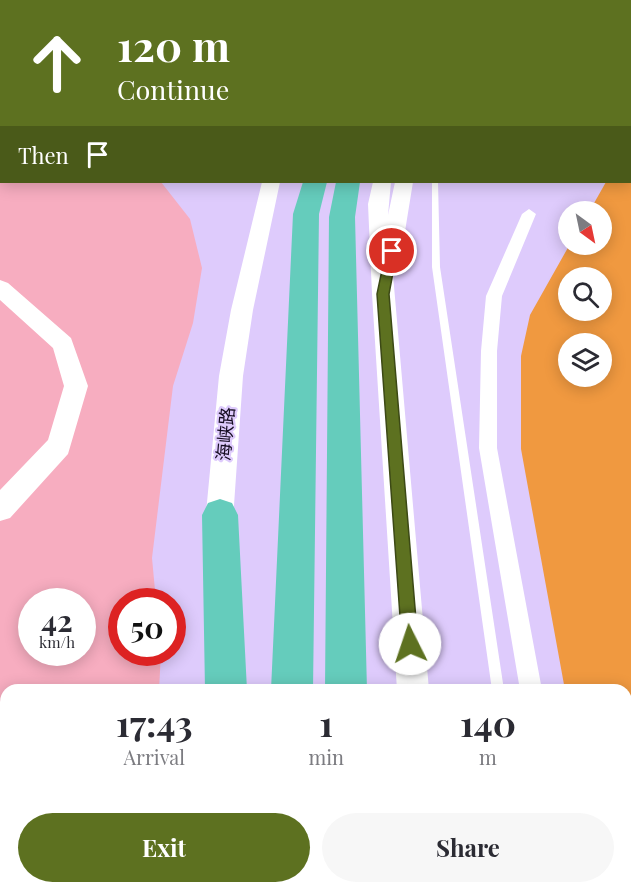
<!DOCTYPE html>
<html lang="en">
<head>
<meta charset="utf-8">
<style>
	:root { --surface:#fff; --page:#f7f7f7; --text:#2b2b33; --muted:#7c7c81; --accent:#5d7120 }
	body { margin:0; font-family:"Playfair Display","Noto Sans SC",serif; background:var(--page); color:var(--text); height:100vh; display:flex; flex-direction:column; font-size:22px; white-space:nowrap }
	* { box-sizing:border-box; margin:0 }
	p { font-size:20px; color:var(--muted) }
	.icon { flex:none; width:33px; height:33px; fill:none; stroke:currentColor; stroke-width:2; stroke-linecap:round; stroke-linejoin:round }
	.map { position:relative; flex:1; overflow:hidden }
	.details { position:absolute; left:0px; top:684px; width:632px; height:210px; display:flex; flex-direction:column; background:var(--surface); border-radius:18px 18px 0 0; box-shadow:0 3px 15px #0003 }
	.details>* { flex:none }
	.banner { position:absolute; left:0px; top:0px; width:632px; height:183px; box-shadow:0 3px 15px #0003; background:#5d7120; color:#fff; overflow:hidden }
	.needle { width:39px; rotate:147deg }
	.buttons { position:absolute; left:558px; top:201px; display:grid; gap:12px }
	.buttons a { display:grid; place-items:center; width:54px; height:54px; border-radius:50%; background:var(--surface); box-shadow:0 3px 15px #0003; font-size:30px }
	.speed { position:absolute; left:18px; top:588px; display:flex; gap:12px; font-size:30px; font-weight:700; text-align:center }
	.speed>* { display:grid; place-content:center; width:78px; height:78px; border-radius:50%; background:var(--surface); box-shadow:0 3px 15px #0003; line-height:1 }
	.speed small { font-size:15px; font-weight:400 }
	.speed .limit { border:9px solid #d22; background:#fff; color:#111 }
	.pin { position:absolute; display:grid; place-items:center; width:51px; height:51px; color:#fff; margin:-26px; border:3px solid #fff; border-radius:50%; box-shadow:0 2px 6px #0007 }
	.me { position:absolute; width:66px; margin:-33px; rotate:356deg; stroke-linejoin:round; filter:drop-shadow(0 0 4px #0008) }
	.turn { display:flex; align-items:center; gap:21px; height:126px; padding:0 18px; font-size:27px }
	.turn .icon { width:78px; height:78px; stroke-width:2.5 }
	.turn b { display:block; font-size:42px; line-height:51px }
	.then { display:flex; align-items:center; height:57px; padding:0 18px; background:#0003; gap:12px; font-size:22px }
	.eta { display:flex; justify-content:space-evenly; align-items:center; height:102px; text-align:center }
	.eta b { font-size:36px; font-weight:700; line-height:42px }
	.primary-button { display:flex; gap:12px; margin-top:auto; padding:12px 18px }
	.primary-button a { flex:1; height:69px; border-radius:36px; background:var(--accent); color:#fff; font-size:24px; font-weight:700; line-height:69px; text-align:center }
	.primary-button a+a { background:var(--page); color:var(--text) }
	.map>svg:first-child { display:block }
	.green { fill:#f7adc0; fill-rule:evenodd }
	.building { fill:#f09940; fill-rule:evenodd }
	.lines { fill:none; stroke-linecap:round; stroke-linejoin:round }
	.secondary-tunnel { stroke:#c0aedb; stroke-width:16; stroke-dasharray:16 8; stroke-linecap:butt }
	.lane { fill:#fff; fill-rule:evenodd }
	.street { fill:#fff; fill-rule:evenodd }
	.secondary { fill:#fff; fill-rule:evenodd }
	.highway { fill:#65ccbc; fill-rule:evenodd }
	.route { fill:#5d7120; stroke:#3c4915; stroke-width:1.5 }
	.labels { text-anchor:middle; stroke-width:4.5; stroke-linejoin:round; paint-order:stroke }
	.street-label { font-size:18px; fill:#150c21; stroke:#decbfc }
</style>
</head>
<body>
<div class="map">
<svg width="631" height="894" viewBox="0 0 631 894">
	<rect width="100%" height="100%" fill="#decbfc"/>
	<path class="green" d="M0 0H265L2 2V182H161L190 219 202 268 193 323 173 386 152 558 156 601 122 602V652L161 653 159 690H6V888H138L137 894H0ZM32 602H82V652H32Z"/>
	<path class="building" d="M606 182H631V894H602L601 888H626V690H565L521 449V356L530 315 570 244H602V212H589ZM568 278H602V310H568ZM568 344H602V376H568Z"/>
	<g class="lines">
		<path class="secondary-tunnel" d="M487 2 489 0"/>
		<path class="lane" d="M565 0H569V2H564Z
			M432 182H438L440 267 504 690H492L432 267Z
			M521 888H535V894H521Z"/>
		<path class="street" d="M529 209 536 214 502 296 497 351V448L542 690H520L479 448 481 351 486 296 522 214Z
			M553 888H579L580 894H554Z"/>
		<path class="secondary" d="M93 0H108L92 2Z
			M367 0H382L366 2Z
			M461 0H475L460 2Z
			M0 101H2L0 113Z
			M262 182H280L253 310 243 376 232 534 228 543 218 547 208 543 204 534 219 376 231 310Z
			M373 182H391L388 215 395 182H413L401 256 398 261 392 263 429 690H397L372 294 368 204Z
			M0 280 8 283 71 338 88 386 68 454 10 518 0 521V490L48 440 64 386 53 348 0 300Z
			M171 888H207V894H169Z
			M411 888H447L448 894H410Z"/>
		<path class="highway" d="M397 0H416L396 2Z
			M426 0H445L425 2Z
			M303 182H327L319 214 313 690H271L293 214Z
			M336 182H360L355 217 367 690H325L329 217Z
			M220 499 232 503 238 515 247 690H205L202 515 208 503Z
			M208 888H256V894H208Z
			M263 888H311V894H263Z
			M324 888H372V894H324Z"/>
	</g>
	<path class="route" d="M392 247 397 251 389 294 418 644 416 649 410 652 404 649 402 644 377 294 386 251Z"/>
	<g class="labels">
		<g class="street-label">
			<text transform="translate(226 434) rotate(-85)" y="6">海峡路</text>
		</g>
	</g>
</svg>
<div class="buttons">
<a><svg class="needle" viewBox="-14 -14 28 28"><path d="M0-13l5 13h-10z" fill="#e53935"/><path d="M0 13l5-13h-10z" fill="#7c7c81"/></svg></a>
<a><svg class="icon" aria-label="search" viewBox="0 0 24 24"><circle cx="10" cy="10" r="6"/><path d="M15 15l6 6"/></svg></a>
<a><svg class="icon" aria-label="layers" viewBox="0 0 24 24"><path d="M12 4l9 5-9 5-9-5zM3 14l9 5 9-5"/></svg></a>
</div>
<div class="speed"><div>42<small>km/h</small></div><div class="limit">50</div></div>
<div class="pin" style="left:392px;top:251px;background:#d93025"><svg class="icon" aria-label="arrive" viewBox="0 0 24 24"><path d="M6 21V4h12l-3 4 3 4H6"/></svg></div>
<svg class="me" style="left:410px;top:644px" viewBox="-20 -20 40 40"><circle r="19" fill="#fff"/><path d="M0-13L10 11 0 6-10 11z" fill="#5d7120"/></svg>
<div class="banner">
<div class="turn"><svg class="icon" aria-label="ahead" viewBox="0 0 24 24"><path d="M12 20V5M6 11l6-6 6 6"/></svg><div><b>120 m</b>Continue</div></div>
<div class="then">Then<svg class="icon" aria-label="arrive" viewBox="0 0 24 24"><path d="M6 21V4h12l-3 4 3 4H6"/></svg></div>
</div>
<section class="details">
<div class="eta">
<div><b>17:43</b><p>Arrival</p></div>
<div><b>1</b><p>min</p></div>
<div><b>140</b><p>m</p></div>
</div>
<div class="primary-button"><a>Exit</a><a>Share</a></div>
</section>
</div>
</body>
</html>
